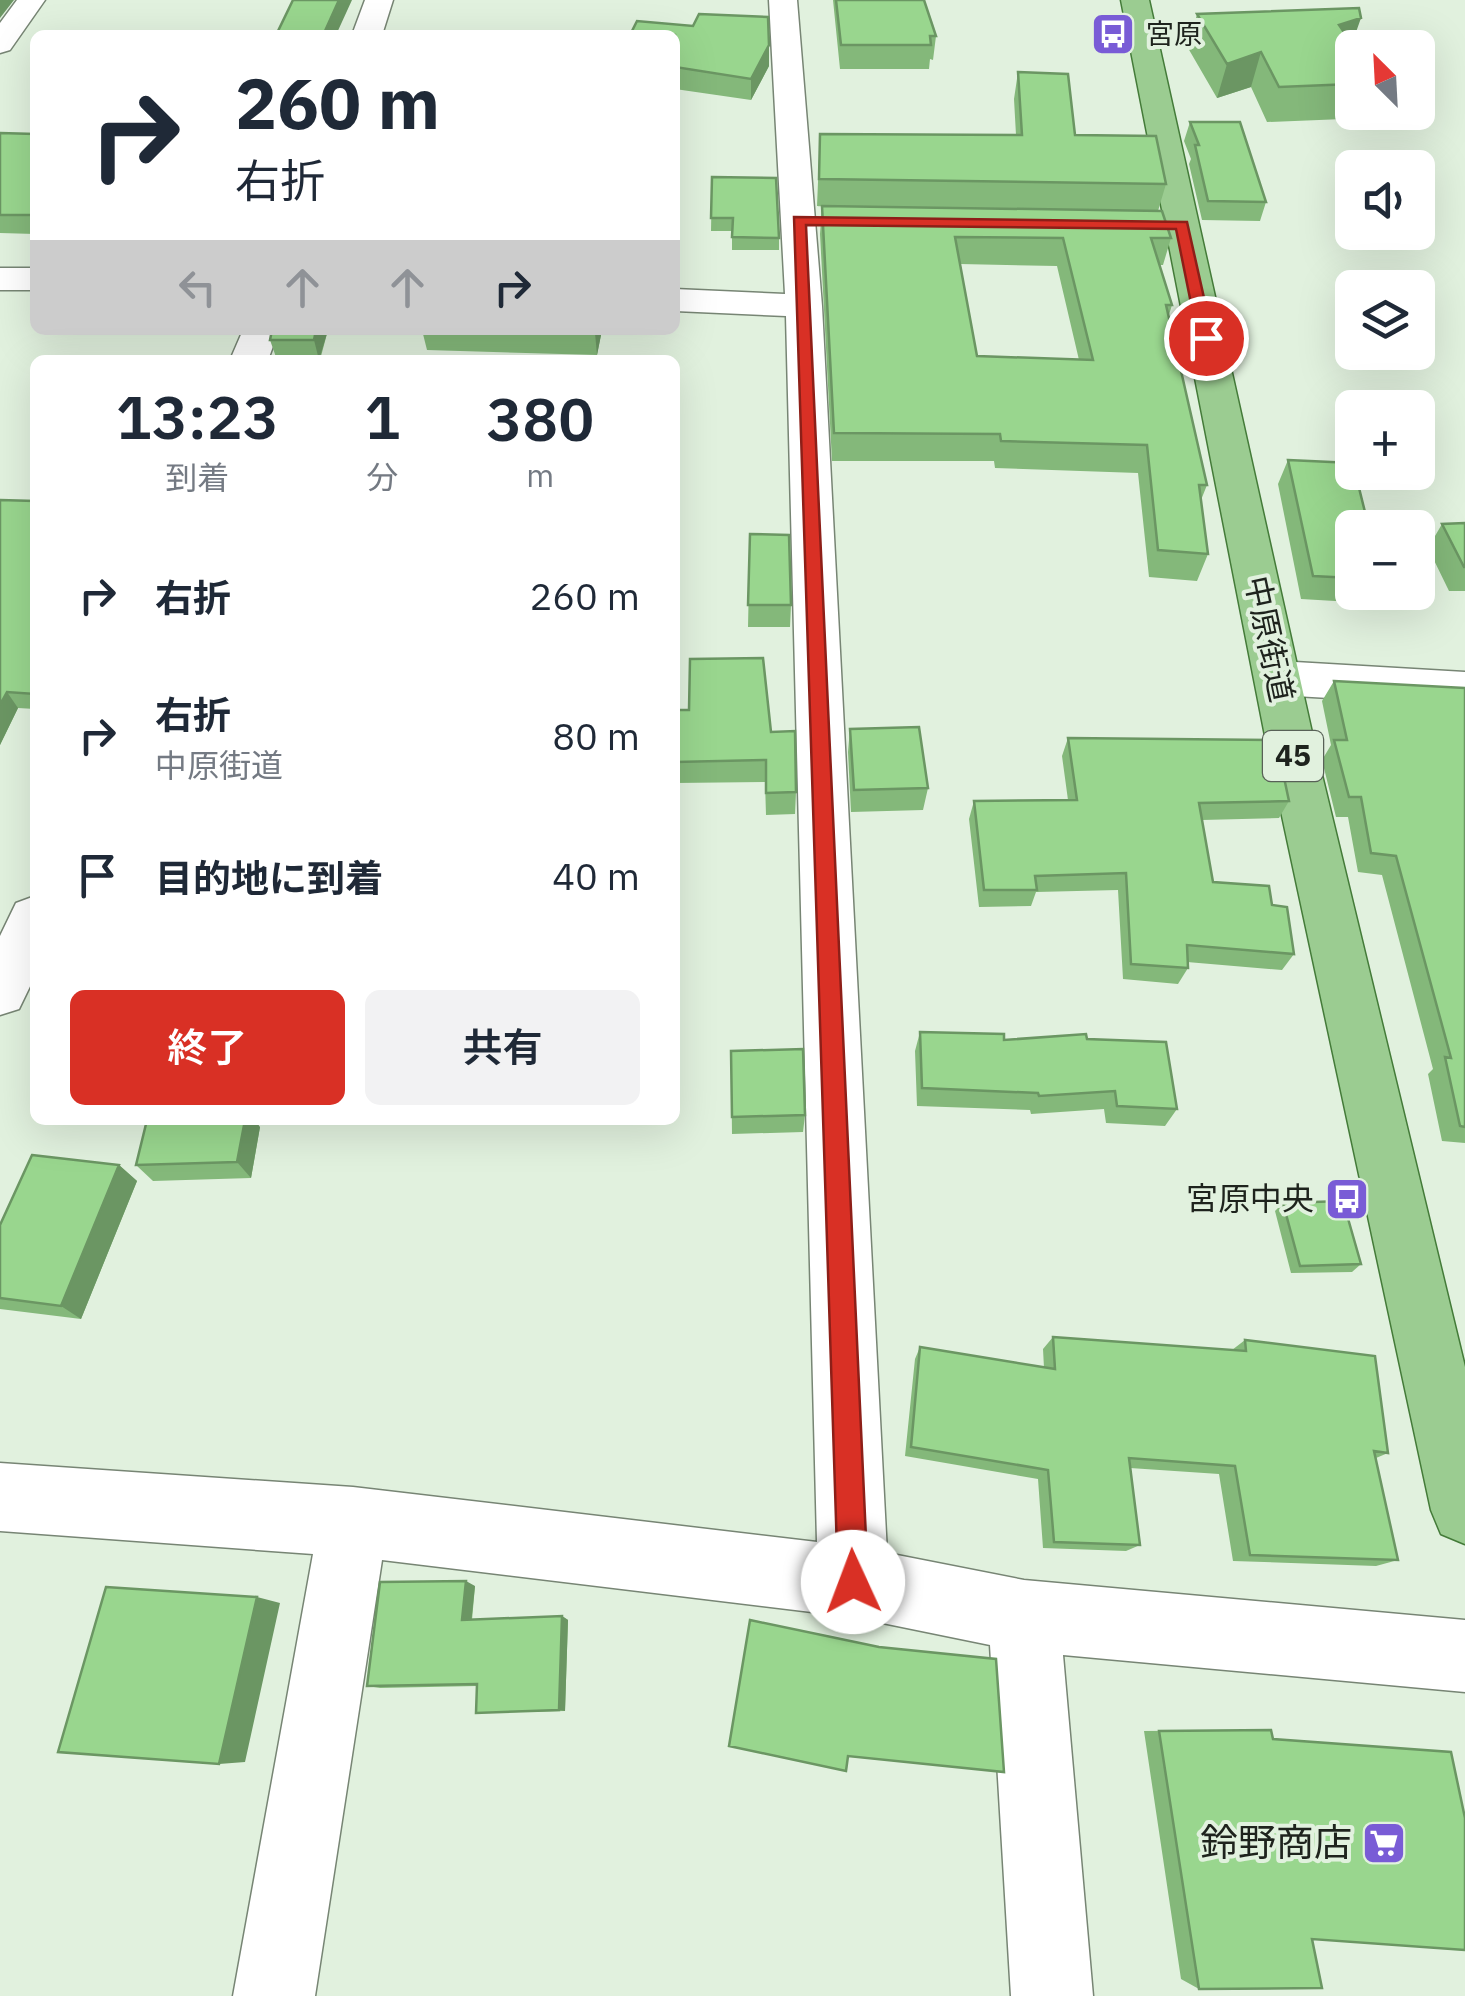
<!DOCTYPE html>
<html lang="ja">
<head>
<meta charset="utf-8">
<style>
	:root { --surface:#fff; --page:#f2f2f3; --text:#1f2937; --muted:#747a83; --accent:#d93025 }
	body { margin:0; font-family:"IBM Plex Sans","Noto Sans JP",sans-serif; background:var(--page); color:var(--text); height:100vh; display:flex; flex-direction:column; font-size:38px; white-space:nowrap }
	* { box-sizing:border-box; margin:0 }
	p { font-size:32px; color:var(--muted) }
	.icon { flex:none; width:55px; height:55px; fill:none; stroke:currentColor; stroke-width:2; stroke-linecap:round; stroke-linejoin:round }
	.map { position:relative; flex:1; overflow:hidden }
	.details { position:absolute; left:30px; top:355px; width:650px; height:770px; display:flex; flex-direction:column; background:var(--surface); border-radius:15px; box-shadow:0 10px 40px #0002 }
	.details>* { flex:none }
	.banner { position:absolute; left:30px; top:30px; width:650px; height:305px; border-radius:15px; box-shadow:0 10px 40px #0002; background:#fff; color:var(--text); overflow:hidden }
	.needle { width:65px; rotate:336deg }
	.buttons { position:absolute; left:1335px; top:30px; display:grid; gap:20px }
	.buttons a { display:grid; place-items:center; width:100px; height:100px; border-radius:15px; background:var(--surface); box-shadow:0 10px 40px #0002; font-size:50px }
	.pin { position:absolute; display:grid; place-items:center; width:85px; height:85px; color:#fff; margin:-42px; border:5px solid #fff; border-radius:50%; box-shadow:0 2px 10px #0007 }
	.me { position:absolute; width:110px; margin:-55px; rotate:358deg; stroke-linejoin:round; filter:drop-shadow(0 0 8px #0008) }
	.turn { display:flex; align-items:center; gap:35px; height:210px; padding:0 40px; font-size:45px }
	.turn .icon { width:130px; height:130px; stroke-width:2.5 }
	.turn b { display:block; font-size:70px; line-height:85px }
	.lanes { display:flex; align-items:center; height:95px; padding:0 40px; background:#0003; justify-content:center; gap:50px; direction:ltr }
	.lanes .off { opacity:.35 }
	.eta { display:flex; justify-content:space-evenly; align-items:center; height:170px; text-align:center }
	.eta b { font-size:60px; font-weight:600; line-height:70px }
	.button { display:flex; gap:20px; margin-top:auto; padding:20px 40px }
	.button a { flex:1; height:115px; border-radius:15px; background:var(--accent); color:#fff; font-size:40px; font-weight:600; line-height:115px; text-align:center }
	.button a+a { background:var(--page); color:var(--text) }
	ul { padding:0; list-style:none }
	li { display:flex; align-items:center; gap:30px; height:140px; padding:0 40px }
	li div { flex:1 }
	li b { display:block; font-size:38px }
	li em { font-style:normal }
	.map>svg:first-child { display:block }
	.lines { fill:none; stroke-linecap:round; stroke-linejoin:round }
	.minor-casing { stroke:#778574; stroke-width:3 }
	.major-casing { stroke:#447b39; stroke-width:3 }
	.minor { fill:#fff; fill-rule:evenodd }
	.major { fill:#9bcc91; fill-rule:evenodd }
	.wall { fill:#84b87a; fill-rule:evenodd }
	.shaded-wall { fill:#6b9663 }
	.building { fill:#99d68e; stroke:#6b9663; stroke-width:2.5; fill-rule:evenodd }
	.route { fill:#d93025; stroke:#8d1f18; stroke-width:2.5 }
	.labels { text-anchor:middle; stroke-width:8; stroke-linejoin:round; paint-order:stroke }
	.far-poi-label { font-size:28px; fill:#1e231d; stroke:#e1f1de; text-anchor:start }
	.shield { fill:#e1f1de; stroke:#586157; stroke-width:2.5 }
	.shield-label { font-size:30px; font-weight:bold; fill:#1e231d }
	.street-label { font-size:32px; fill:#1e231d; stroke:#e1f1de }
	.poi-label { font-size:32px; fill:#1e231d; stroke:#e1f1de; text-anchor:end }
	.near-poi-label { font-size:38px; fill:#1e231d; stroke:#e1f1de; text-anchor:end }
</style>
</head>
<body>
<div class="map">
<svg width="1465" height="1996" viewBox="0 0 1465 1996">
	<rect width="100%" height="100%" fill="#e1f1de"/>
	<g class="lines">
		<g class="minor-casing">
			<path id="minor" d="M17 0H45L10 50 0 53V23Z
				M365 0H393L382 35H352Z
				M769 0H797L822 306 887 1553 1024 1580 1465 1620V1692L1063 1655 1093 1996H1011L990 1645 853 1617 382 1560 315 1996H233L313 1554 0 1531V1463L353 1487 817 1542 786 316 675 311V289L785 294Z
				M0 268H35V290H0Z
				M243 330H279L268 360H230Z
				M1278 661 1465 672V706L1278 695 1262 690 1255 678 1262 666Z
				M35 896V976L19 1009 0 1015V936L16 903Z"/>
		</g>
		<g class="major-casing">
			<path id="major" d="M1121 0H1149L1315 746 1465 1367V1544L1441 1534 1431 1510 1267 746Z"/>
		</g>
		<use href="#minor" class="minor"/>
		<use href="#major" class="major"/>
	</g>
	<path class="wall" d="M833 0H924L936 36 933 60 930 59 929 69H840Z
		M1197 14 1352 43V112H1370L1368 118 1267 122 1251 87 1217 98 1188 48Z
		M675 35 769 66 751 100 675 89Z
		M1018 72 1075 135 1166 184 1158 211 817 206 820 134 1016 135 1014 99Z
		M1190 122 1266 202 1260 221 1202 220 1189 164 1191 159 1184 141Z
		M0 133 35 134V234L0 233Z
		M712 177 779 238V250H732V231H711Z
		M822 206 1171 238 1163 265H1159L1172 305 1168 318 1207 485 1201 500 1208 554 1197 581 1149 577 1138 473 995 468 994 461H832L820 234ZM960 264 1057 266 1079 360 977 356Z
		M272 330H328L320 360H277L270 340Z
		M422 330H602L597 355 427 350Z
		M1288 460 1352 528V592H1375L1369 603 1301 599 1278 484Z
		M0 500 35 501V709L18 708 0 745Z
		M1465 523V591H1449L1428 548 1442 524Z
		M750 534 791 605 790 627H748Z
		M1334 681 1465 688V1143L1442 1141 1428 1074 1433 1069 1382 875 1358 872 1348 817H1336L1322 760 1331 745 1322 701Z
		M675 710 771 732 796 792 795 814 766 815 765 782 675 783Z
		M850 729 928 788 923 810 851 812 848 752Z
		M1068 738 1289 801 1279 818 1202 820 1213 882 1272 905 1294 954 1282 970 1187 962 1188 968 1178 984 1123 979 1118 890 1036 892 1031 906 979 907 969 819 974 801 1068 800 1062 756Z
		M920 1032 1004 1040 1087 1039 1177 1109 1165 1126 1106 1123 1104 1109 1031 1114 1030 1110 917 1106 915 1051Z
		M731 1051 805 1115 803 1132 732 1134Z
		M260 1127 251 1178 153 1181 136 1165Z
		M119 1165 137 1181 81 1319 0 1309V1225Z
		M1283 1203 1361 1264 1352 1272 1291 1273 1275 1211Z
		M1053 1337 1232 1350 1245 1340 1388 1453 1376 1458 1398 1560 1376 1566 1233 1561 1219 1474 1130 1468 1140 1545 1126 1551 1043 1548 1038 1479 905 1456 915 1359 920 1347 1044 1368 1043 1349Z
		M475 1586 472 1620 562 1616 568 1620 565 1711 476 1713 477 1686 380 1688 367 1686Z
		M1271 1730 1199 1989 1181 1979 1144 1731Z"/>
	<path class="shaded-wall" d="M0 0H14L0 18Z
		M339 0H352L336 35H326L325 31Z
		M1361 18 1349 52 1339 25Z
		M769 45V66L751 100V79Z
		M1261 52 1251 87 1217 98 1227 64Z
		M316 330H328L319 360 314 340Z
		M596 330H602L597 355 595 333Z
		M7 692 18 708 0 745V705Z
		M245 1120H255L260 1127 251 1178 237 1162Z
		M119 1165 137 1181 81 1319 61 1306Z
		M466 1581 475 1586 471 1624 462 1620Z
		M257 1597 280 1603 245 1762 219 1764Z
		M562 1616 568 1620 565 1711 559 1710Z"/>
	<path class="building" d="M293 0H339L325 31H330L328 35H266L268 32 278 31Z
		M836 0H924L936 36H930L931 45H841Z
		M1359 8 1361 18 1339 25 1355 48H1352V84L1279 87 1261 52 1227 64 1197 14Z
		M699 14 768 17 769 45 751 79 675 67V35H630L637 21 693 26Z
		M1018 72 1068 74 1075 135 1156 136 1166 184 819 179 820 134 1022 135Z
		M1190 122H1240L1266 202 1208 201 1195 145H1199Z
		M0 133 35 134V215H0Z
		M712 177 776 178 779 238 732 237 733 218H711Z
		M822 206 1162 211 1171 238H1151L1172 305H1166L1207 485H1199L1208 554 1158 550 1147 445 1001 441 1000 434 834 433ZM955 237 1063 238 1093 360 977 356Z
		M272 330H316L314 340H270Z
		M484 330H596L595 333Z
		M1288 460 1352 463V472H1355L1369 528H1352V578L1313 576Z
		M0 500 35 501V694L7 692 0 705Z
		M1465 523V567H1464L1442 524Z
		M750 534 789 535 791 605H748Z
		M763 658 771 732 795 731 796 792 766 793V760L675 762V710H689L690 659Z
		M1334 681 1465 688V1127L1460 1126 1445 1057 1451 1058 1396 856 1371 853 1361 797H1349L1334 740H1347Z
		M919 727 928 788 854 790 850 729Z
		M1068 738 1276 740 1289 801 1199 803 1213 882 1269 886 1272 905 1287 907 1294 954 1187 945 1188 968 1131 964 1126 873 1035 876 1037 890H984L974 801 1077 800Z
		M920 1032 1004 1034V1040L1086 1034 1087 1039 1166 1042 1177 1109 1117 1106 1115 1091 1039 1096 1038 1093 922 1088Z
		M803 1049 805 1115 732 1117 731 1051Z
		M147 1120H245L237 1162 136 1165Z
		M32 1155 119 1165 61 1306 0 1298V1225Z
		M1343 1201 1361 1264 1300 1266 1283 1203Z
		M1053 1337 1246 1351 1245 1340 1375 1356 1388 1453 1374 1451 1398 1560 1250 1555 1235 1466 1129 1458 1140 1545 1054 1542 1048 1470 911 1447 920 1347 1055 1369Z
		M466 1581 462 1620 562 1616 559 1710 476 1713 477 1684 367 1686 380 1582Z
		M106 1587 257 1597 219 1764 58 1752Z
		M750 1620 879 1647 996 1659 1004 1772 848 1756 846 1771 729 1746Z
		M1271 1730 1273 1739 1451 1752 1465 1818V1950L1312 1939 1322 1988 1199 1989 1159 1731Z"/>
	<path class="route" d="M794 217 1187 222 1213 338 1206 343 1198 338 1176 229 806 225 868 1582 863 1592 853 1597 843 1592 838 1582Z"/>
	<defs>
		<g id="bus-square" transform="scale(2.25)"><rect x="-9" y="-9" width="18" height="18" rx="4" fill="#795cd6" stroke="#e1f1de"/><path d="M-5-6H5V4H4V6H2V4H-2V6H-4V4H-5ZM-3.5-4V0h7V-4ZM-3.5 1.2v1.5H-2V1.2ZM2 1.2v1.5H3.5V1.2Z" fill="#fff"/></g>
		<g id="supermarket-square" transform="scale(2.25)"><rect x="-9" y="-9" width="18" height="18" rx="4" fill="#795cd6" stroke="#e1f1de"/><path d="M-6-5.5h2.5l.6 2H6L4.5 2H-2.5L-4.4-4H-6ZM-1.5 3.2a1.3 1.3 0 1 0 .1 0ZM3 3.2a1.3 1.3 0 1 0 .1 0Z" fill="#fff"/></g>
	</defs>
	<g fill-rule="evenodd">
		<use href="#bus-square" x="1113" y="34"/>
		<use href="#bus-square" x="1347" y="1199"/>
		<use href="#supermarket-square" x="1384" y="1843"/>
	</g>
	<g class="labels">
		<g class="far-poi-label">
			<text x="1146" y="44">宮原</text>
		</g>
		<rect class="shield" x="1263" y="731" width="60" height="50" rx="8"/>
		<g class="shield-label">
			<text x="1293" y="766">45</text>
		</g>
		<g class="street-label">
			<text transform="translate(1269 639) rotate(78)" y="11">中原街道</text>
		</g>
		<g class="poi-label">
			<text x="1314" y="1210">宮原中央</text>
		</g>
		<g class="near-poi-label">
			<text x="1352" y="1856">鈴野商店</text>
		</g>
	</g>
</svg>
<div class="buttons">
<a><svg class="needle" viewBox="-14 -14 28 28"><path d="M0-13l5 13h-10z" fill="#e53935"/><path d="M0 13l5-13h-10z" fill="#747a83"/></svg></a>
<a><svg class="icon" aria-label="sound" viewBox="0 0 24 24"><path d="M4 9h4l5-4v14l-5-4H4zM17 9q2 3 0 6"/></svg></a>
<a><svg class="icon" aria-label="layers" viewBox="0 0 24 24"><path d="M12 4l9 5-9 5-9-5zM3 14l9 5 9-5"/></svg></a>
<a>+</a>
<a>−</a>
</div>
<div class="pin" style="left:1206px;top:338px;background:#d93025"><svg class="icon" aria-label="arrive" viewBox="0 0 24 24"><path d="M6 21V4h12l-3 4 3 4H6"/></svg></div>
<svg class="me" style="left:853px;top:1582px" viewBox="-20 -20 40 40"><circle r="19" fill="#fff"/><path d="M0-13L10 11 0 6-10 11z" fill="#d93025"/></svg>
<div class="banner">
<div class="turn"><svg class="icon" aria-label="right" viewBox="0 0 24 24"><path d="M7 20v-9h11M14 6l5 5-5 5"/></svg><div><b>260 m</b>右折</div></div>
<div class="lanes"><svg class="icon off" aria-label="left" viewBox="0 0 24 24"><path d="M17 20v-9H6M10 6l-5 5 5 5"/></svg><svg class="icon off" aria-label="ahead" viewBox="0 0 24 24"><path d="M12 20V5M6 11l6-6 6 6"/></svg><svg class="icon off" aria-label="ahead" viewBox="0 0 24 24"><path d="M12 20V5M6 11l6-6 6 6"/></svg><svg class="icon" aria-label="right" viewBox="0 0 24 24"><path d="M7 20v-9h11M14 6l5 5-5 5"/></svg></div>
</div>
<section class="details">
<div class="eta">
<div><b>13:23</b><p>到着</p></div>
<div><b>1</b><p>分</p></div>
<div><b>380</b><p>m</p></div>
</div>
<ul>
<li><svg class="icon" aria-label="right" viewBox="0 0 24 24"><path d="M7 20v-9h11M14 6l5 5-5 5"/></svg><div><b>右折</b></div><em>260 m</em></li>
<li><svg class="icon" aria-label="right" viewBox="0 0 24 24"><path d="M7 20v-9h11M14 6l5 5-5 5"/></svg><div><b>右折</b><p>中原街道</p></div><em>80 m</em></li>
<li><svg class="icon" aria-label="arrive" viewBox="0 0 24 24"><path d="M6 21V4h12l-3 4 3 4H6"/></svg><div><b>目的地に到着</b></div><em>40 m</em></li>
</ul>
<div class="button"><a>終了</a><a>共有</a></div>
</section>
</div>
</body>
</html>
